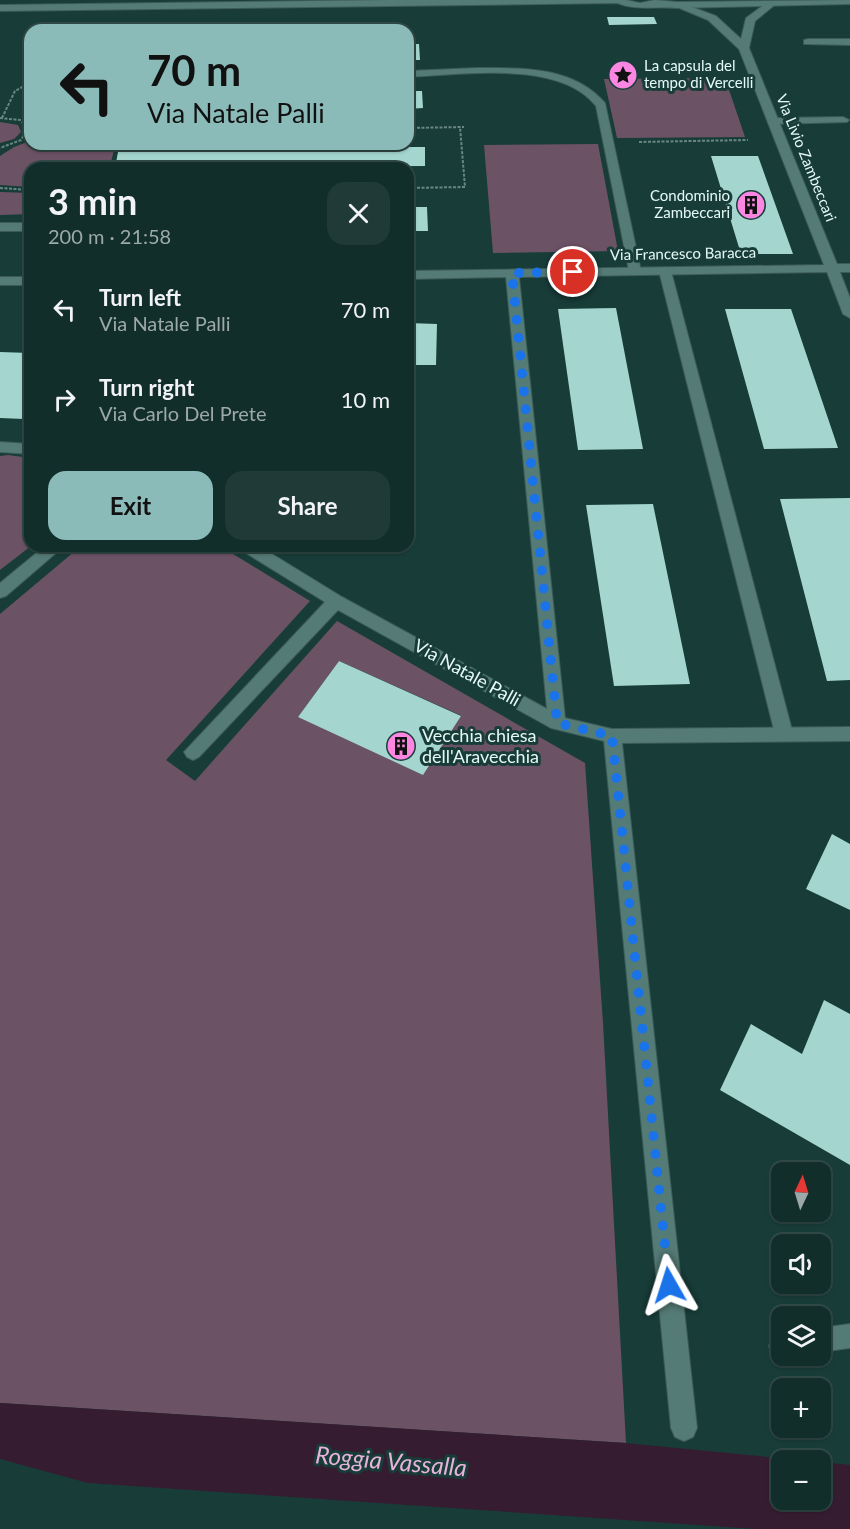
<!DOCTYPE html>
<html lang="en">
<head>
<meta charset="utf-8">
<style>
	:root { --surface:#122e2b; --page:#1f3a37; --text:#f1f3f6; --muted:#9ca8a9; --line:#314a47; --accent:#8bbbb9 }
	body { margin:0; font-family:Lato,sans-serif; background:var(--page); color:var(--text); height:100vh; display:flex; flex-direction:column; font-size:22px; white-space:nowrap }
	* { box-sizing:border-box; margin:0 }
	p { font-size:20px; color:var(--muted) }
	.icon { flex:none; width:33px; height:33px; fill:none; stroke:currentColor; stroke-width:2; stroke-linecap:round; stroke-linejoin:round }
	.map { position:relative; flex:1; overflow:hidden }
	.sheet { position:absolute; left:24px; top:162px; width:390px; height:390px; display:flex; flex-direction:column; background:var(--surface); border-radius:18px; box-shadow:0 2px 4px #0004,0 0 0 2px var(--line) }
	.sheet>* { flex:none }
	.top-card { position:absolute; left:24px; top:24px; width:390px; height:126px; border-radius:18px; box-shadow:0 2px 4px #0004,0 0 0 2px var(--line); background:#8bbbb9; color:#111; overflow:hidden }
	.needle { width:39px; rotate:4deg }
	.tools { position:absolute; left:771px; top:1162px; display:grid; gap:12px }
	.tools a { display:grid; place-items:center; width:60px; height:60px; border-radius:12px; background:var(--surface); box-shadow:0 2px 4px #0004,0 0 0 2px var(--line); font-size:30px }
	.pin { position:absolute; display:grid; place-items:center; width:51px; height:51px; color:#fff; margin:-26px; border:3px solid #fff; border-radius:50%; box-shadow:0 2px 6px #0007 }
	.me { position:absolute; width:66px; margin:-33px; rotate:354deg; stroke-linejoin:round; filter:drop-shadow(0 0 4px #0008) }
	.turn { display:flex; align-items:center; gap:21px; height:126px; padding:0 24px; font-size:27px }
	.turn .icon { width:78px; height:78px; stroke-width:2.5 }
	.turn b { display:block; font-size:42px; line-height:51px }
	.round { display:grid; place-items:center; flex:none; width:63px; height:63px; border-radius:18px; background:var(--page) }
	.head { display:flex; align-items:center; justify-content:space-between; height:102px; padding:0 24px }
	h1 { font-size:36px; font-weight:700; line-height:45px }
	.cta { display:flex; gap:12px; margin-top:auto; padding:12px 24px }
	.cta a { flex:1; height:69px; border-radius:18px; background:var(--accent); color:#111; font-size:24px; font-weight:700; line-height:69px; text-align:center }
	.cta a+a { background:var(--page); color:var(--text) }
	ul { padding:0; list-style:none }
	li { display:flex; align-items:center; gap:18px; height:90px; padding:0 24px }
	li div { flex:1 }
	li b { display:block; font-size:22px }
	li em { font-style:normal }
	.map>svg:first-child { display:block }
	.green { fill:#6c5265; fill-rule:evenodd }
	.water { fill:#361c30 }
	.building { fill:#a4d5cf }
	.lines { fill:none; stroke-linecap:round; stroke-linejoin:round }
	.service-casing { stroke:#3c5b58; stroke-width:2 }
	.minor-casing { stroke:#3c5b58; stroke-width:2 }
	.secondary-casing { stroke:#3c5b58; stroke-width:2 }
	.path { stroke:#688783; stroke-width:2; stroke-dasharray:3 1.5; stroke-linecap:butt }
	.service { fill:#557b76; fill-rule:evenodd }
	.minor { fill:#557b76; fill-rule:evenodd }
	.secondary { fill:#557b76; fill-rule:evenodd }
	.route { stroke:#1a73e8; stroke-width:10; stroke-dasharray:0 18 }
	.labels { text-anchor:middle; stroke-width:6; stroke-linejoin:round; paint-order:stroke }
	.far-poi-label { font-size:15px; fill:#e5f9f6; stroke:#183d39; text-anchor:start }
	.far-street-label { font-size:15px; fill:#e5f9f6; stroke:#183d39 }
	.street-label { font-size:18px; fill:#e5f9f6; stroke:#183d39 }
	.poi-label { font-size:18px; fill:#e5f9f6; stroke:#183d39; text-anchor:start }
	.near-water-label { font-size:24px; font-style:italic; fill:#e9b2da; stroke:#183d39 }
</style>
</head>
<body>
<div class="map">
<svg width="850" height="1529" viewBox="0 0 850 1529">
	<rect width="100%" height="100%" fill="#183d39"/>
	<path class="green" d="M725 78 745 137 617 138 604 79Z
		M0 122 18 125 21 132 14 139 0 143Z
		M30 141V144H143L142 149 114 150 110 166H139L138 168H30V187L0 185V156L14 147Z
		M598 144 618 251 493 253 484 145Z
		M0 192 30 193V214L0 215Z
		M8 455 30 458 31 546 0 570V456Z
		M81 546H220L310 601 166 760 195 781 337 621 585 763 603 1023 626 1443 0 1403V614ZM339 661 460 715 461 716 298 717Z"/>
	<path class="water" d="M0 1403 626 1443 809 1461H782V1500H820L821 1462 850 1465V1529H756L88 1483 0 1459Z"/>
	<path class="building" d="M607 17H654L657 24 609 25Z
		M408 44H419L420 60H408Z
		M408 91H422L423 108 408 109Z
		M151 144H184L183 151 255 149 256 144H289V149L360 148V144H396V147H425V166L115 168 118 152 149 151Z
		M711 156H758L793 254H741Z
		M408 207H427L428 231H408Z
		M616 308 643 449 578 450 558 309Z
		M725 309H791L838 448 764 449Z
		M408 323 437 324 436 365H408Z
		M0 352 30 353V401L24 419 0 418Z
		M850 498V680L827 681 780 499Z
		M653 504 690 684 614 686 586 505Z
		M339 661 461 716 423 775 298 717Z
		M832 834 850 844V910L806 889Z
		M824 1000 850 1014V1165L720 1090 751 1024 802 1054Z"/>
	<g class="lines">
		<g class="service-casing">
			<path id="service" d="M808 39H850V45L804 44V40Z
				M477 68C522 68 573 66 605 103L641 271 640 274 635 275 629 271 596 106C559 59 461 75 408 77V71Z
				M843 117 849 120 847 122 774 124 768 121 774 118Z
				M0 223H30V231H0Z
				M665 267 671 271 793 734 790 739 784 741 778 739 775 734 659 271Z
				M850 1324V1348L820 1352V1328Z
				M782 1334V1356H787L782 1358 772 1355 769 1346 772 1337Z"/>
		</g>
		<g class="minor-casing">
			<path id="minor" d="M769 1 777 3 755 21 749 48 837 264H850V272H840L850 298V318L843 314 827 272 519 277 565 718 612 729 850 727V741L622 743 697 1428 693 1437 684 1441 675 1437 671 1428 604 741 551 728 338 610 199 757 193 760 187 757 184 752 325 602 241 550 239 546H259L342 597 547 709 506 277 408 279V271L824 265 739 49 708 20 672 5 681 3 716 16 741 39 746 18Z
				M0 277H30V285H0Z
				M0 442 30 444V454L0 452Z
				M45 546H64L6 596 0 598V583Z"/>
		</g>
		<g class="secondary-casing">
			<path id="secondary" d="M389 0H626L640 3 655 0 677 2 850 0V4L677 8C656 6 637 11 617 3L0 11V5Z"/>
		</g>
		<path class="path" d="M0 118 20 120 28 128 21 140 0 148
			M2 118 15 91 30 83
			M408 128 464 127
			M639 142 748 140
			M208 144H230
			M325 144V148
			M0 188 30 190
			M408 188 465 187 460 127"/>
		<use href="#service" class="service"/>
		<use href="#minor" class="minor"/>
		<use href="#secondary" class="secondary"/>
	</g>
	<g class="lines">
		<path class="route" d="M573 272 512 273 557 723 612 736 669 1285"/>
	</g>
	<defs>
		<g id="sight-disc" transform="scale(1.5)"><circle r="9.5" fill="#fd86e2" stroke="#183d39"/><path d="M0-6L1.8-2.2L6-1.7L2.9 1.2L3.7 5.4L0 3.3L-3.7 5.4L-2.9 1.2L-6-1.7L-1.8-2.2Z" fill="#111"/></g>
		<g id="building-disc" transform="scale(1.5)"><circle r="9.5" fill="#fd86e2" stroke="#183d39"/><path d="M-4-6H4V6H1V3H-1V6H-4ZM-2.5-4.3h1.7v1.8h-1.7ZM.8-4.3h1.7v1.8H.8ZM-2.5-1h1.7V.8h-1.7ZM.8-1h1.7V.8H.8Z" fill="#111"/></g>
	</defs>
	<g fill-rule="evenodd">
		<use href="#sight-disc" x="623" y="75"/>
		<use href="#building-disc" x="751" y="205"/>
		<use href="#building-disc" x="401" y="746"/>
	</g>
	<g class="labels">
		<g class="far-poi-label">
			<text x="644" y="71">La capsula del<tspan x="644" dy="17">tempo di Vercelli</tspan></text>
			<text x="730" y="201" text-anchor="end">Condominio<tspan x="730" dy="17">Zambeccari</tspan></text>
		</g>
		<g class="far-street-label">
			<text transform="translate(806 158) rotate(68)" y="5">Via Livio Zambeccari</text>
			<text transform="translate(683 254) rotate(-1)" y="5">Via Francesco Baracca</text>
		</g>
		<g class="street-label">
			<text transform="translate(467 673) rotate(29)" y="6">Via Natale Palli</text>
		</g>
		<g class="poi-label">
			<text x="422" y="742">Vecchia chiesa<tspan x="422" dy="21">dell'Aravecchia</tspan></text>
		</g>
		<g class="near-water-label">
			<text transform="translate(391 1462) rotate(5)" y="8">Roggia Vassalla</text>
		</g>
	</g>
</svg>
<div class="tools">
<a><svg class="needle" viewBox="-14 -14 28 28"><path d="M0-13l5 13h-10z" fill="#e53935"/><path d="M0 13l5-13h-10z" fill="#9ca8a9"/></svg></a>
<a><svg class="icon" aria-label="sound" viewBox="0 0 24 24"><path d="M4 9h4l5-4v14l-5-4H4zM17 9q2 3 0 6"/></svg></a>
<a><svg class="icon" aria-label="layers" viewBox="0 0 24 24"><path d="M12 4l9 5-9 5-9-5zM3 14l9 5 9-5"/></svg></a>
<a>+</a>
<a>−</a>
</div>
<div class="pin" style="left:573px;top:272px;background:#d93025"><svg class="icon" aria-label="arrive" viewBox="0 0 24 24"><path d="M6 21V4h12l-3 4 3 4H6"/></svg></div>
<svg class="me" style="left:669px;top:1285px" viewBox="-20 -20 40 40"><path d="M0-17L14 15 0 8-14 15z" fill="#1a73e8" stroke="#fff" stroke-width="4"/></svg>
<div class="top-card">
<div class="turn"><svg class="icon" aria-label="left" viewBox="0 0 24 24"><path d="M17 20v-9H6M10 6l-5 5 5 5"/></svg><div><b>70 m</b>Via Natale Palli</div></div>
</div>
<section class="sheet">
<div class="head"><div><h1>3 min</h1><p>200 m · 21:58</p></div><a class="round"><svg class="icon" aria-label="close" viewBox="0 0 24 24"><path d="M6 6l12 12M18 6L6 18"/></svg></a></div>
<ul>
<li><svg class="icon" aria-label="left" viewBox="0 0 24 24"><path d="M17 20v-9H6M10 6l-5 5 5 5"/></svg><div><b>Turn left</b><p>Via Natale Palli</p></div><em>70 m</em></li>
<li><svg class="icon" aria-label="right" viewBox="0 0 24 24"><path d="M7 20v-9h11M14 6l5 5-5 5"/></svg><div><b>Turn right</b><p>Via Carlo Del Prete</p></div><em>10 m</em></li>
</ul>
<div class="cta"><a>Exit</a><a>Share</a></div>
</section>
</div>
</body>
</html>
